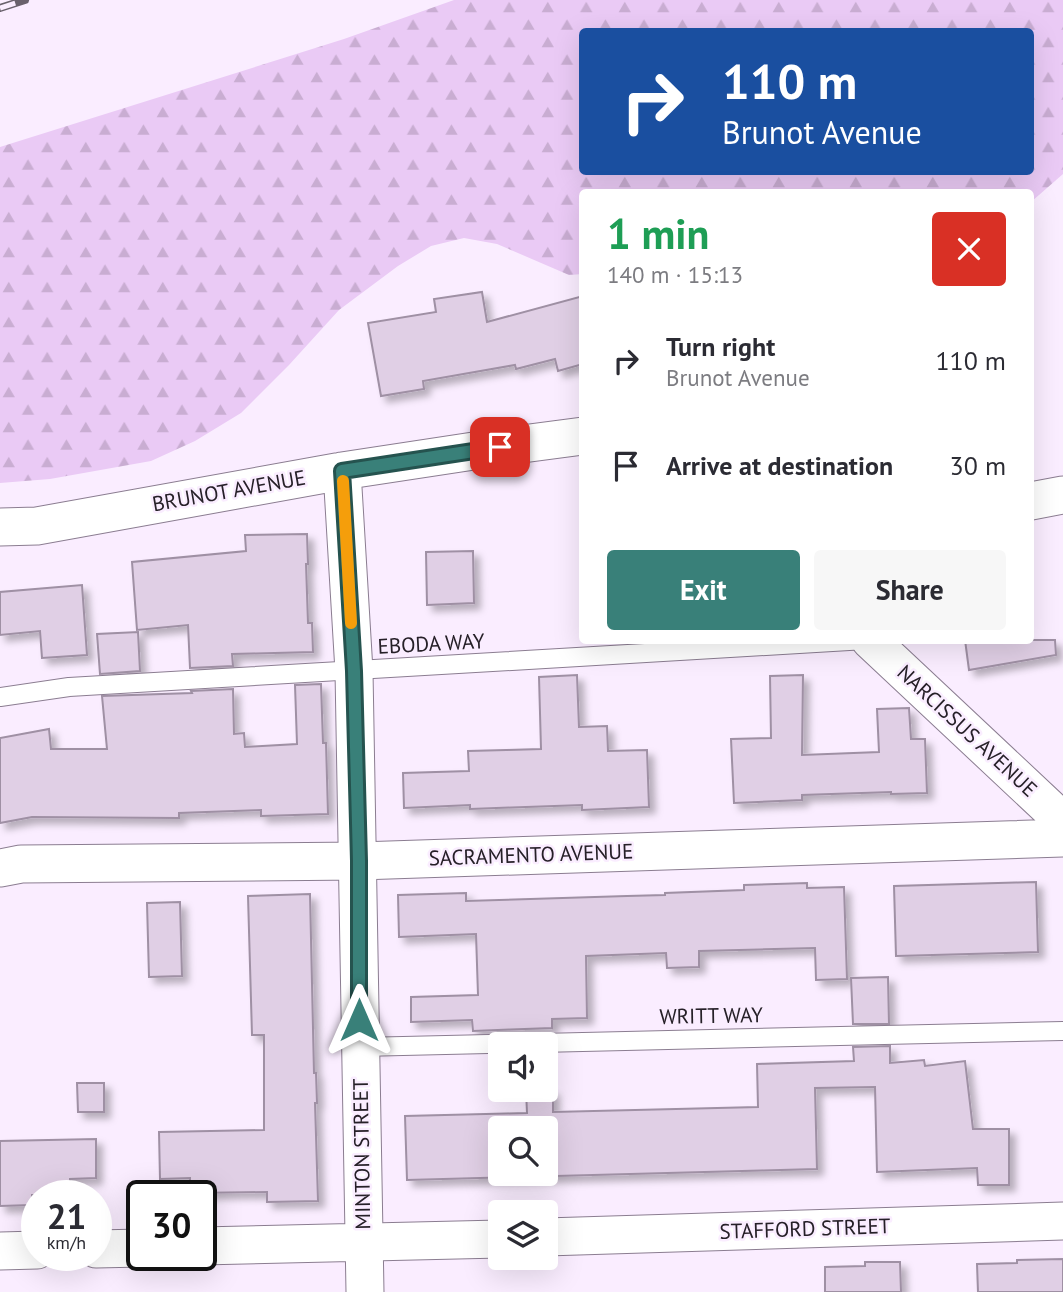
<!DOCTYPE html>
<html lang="en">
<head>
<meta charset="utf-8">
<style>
	:root { --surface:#fff; --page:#f7f7f7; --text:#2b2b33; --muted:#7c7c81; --accent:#398079 }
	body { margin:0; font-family:"PT Sans",sans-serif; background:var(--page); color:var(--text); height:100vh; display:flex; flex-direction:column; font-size:26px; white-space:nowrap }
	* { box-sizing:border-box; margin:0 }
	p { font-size:23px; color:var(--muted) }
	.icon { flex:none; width:38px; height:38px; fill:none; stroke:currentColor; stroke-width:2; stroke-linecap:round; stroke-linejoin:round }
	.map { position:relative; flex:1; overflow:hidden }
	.panel { position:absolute; left:579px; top:189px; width:455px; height:455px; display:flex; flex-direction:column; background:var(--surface); border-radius:7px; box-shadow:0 7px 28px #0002 }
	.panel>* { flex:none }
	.top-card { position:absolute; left:579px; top:28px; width:455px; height:147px; border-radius:7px; box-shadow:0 7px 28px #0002; background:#1a4fa0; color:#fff; overflow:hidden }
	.fabs { position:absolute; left:488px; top:1032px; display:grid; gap:14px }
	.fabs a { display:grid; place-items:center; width:70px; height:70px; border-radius:7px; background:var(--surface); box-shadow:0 7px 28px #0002; font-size:35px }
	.speed { position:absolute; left:21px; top:1180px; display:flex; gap:14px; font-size:35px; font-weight:700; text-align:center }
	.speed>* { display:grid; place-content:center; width:91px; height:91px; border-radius:50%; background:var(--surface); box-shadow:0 7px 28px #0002; line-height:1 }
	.speed small { font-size:18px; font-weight:400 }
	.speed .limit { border:4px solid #111; border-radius:10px; background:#fff; color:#111 }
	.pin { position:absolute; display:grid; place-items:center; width:60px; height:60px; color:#fff; margin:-30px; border-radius:14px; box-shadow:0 4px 10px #0006 }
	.me { position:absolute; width:77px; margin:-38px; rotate:0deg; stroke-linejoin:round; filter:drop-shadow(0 0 5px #0008) }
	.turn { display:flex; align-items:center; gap:24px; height:147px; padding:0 28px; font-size:32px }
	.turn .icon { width:91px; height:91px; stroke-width:2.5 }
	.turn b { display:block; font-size:49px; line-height:60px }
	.round { display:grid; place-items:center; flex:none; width:74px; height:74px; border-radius:7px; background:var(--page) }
	.summary { display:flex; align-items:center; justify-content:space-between; height:119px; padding:0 28px }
	h1 { font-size:42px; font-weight:600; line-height:52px; color:#1e9e55 }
	.cta { display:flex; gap:14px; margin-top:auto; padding:14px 28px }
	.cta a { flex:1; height:80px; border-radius:7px; background:var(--accent); color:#fff; font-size:28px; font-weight:600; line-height:80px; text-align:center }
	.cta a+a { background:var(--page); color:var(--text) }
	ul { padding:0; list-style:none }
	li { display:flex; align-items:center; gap:21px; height:105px; padding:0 28px }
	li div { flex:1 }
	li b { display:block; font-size:26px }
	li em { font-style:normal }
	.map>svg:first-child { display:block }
	.forest { fill:url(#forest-firs); fill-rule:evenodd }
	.building { fill:#e0cfe5; stroke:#9f90a4; stroke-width:2; fill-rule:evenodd; filter:url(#shadow) }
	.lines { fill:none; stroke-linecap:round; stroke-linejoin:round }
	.service-casing { stroke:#8b7d91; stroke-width:20 }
	.minor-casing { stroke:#8b7d91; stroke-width:39 }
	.service { stroke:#fff; stroke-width:18 }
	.minor { stroke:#fff; stroke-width:37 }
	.rail-casing { stroke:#69616c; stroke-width:8 }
	.rail { stroke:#faedff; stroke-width:5; stroke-dasharray:16; stroke-linecap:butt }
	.route-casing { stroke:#25534f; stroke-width:18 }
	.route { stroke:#398079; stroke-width:12 }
	.slow { stroke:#f59e0b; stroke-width:12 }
	.labels { text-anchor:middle; stroke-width:5; stroke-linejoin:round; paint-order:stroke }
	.street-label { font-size:21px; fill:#262028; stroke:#faedff }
</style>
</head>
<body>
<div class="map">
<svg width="1063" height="1292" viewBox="0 0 1063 1292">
	<defs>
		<pattern id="forest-firs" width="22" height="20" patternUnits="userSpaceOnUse" patternTransform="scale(1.75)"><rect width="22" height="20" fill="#eacaf5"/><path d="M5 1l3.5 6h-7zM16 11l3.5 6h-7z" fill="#c9add2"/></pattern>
		<filter id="shadow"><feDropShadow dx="6" dy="6" stdDeviation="3.5" flood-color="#0004"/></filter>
	</defs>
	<rect width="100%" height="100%" fill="#faedff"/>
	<path class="forest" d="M454 0H1063V174L1031 202V192H583V274L569 275 497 244 464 238 431 246 398 266 339 310 289 365 241 413 195 441 151 461 50 479 0 483V147L344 39ZM583 32H1031V172H583Z"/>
	<path class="building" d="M482 292 487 322 583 296V364L558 371 555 359 516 369 515 365 423 381 424 389 381 396 368 323 436 312 434 299Z
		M307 534 308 564H306L308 623H312L313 652 232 654 233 666 190 668 188 625 137 630 132 562 246 551 245 535Z
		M473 551 474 603 427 605 426 552Z
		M82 585 87 655 42 658 40 631 0 635V592Z
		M138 632 140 671 100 674 97 634Z
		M965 640H1055L1056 655 969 670Z
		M577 675 579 727 607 726 608 751 647 750 649 807 582 810V805L470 809V805L404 808 403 773 469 771 468 751 541 749 539 677Z
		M803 675 802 755 879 752 877 709 909 708 911 739H925L927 793 891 794V792L802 795V800L734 803 731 739 771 738 770 676Z
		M321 684 323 743H326L328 814 261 816V810L179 813V818L32 817 0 823V738L49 729 51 749H107L102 696 192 693 191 691 233 689 234 734 244 733 245 747 297 744 295 685Z
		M1036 882 1038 952 896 956 894 886Z
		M807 883V888L844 887 847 979 816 980 815 948 699 951V967L667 968 666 953 586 956 587 1018 552 1019V1028L473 1031 472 1020 411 1022V997L478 995 476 934 399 937 398 895 466 893V901L627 896 665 895V893L744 890V885Z
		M310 894 314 1073H316L317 1103H315L318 1201 267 1202V1192L190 1193V1178L160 1179 159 1132 264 1130V1035H252L248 896Z
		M180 902 182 976 149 977 147 903Z
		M888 977 889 1024H853L851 978Z
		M890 1046V1063L924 1060 925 1066 965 1061 973 1129H1009V1185H978L977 1168 877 1172 875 1087 815 1088 817 1169 407 1180 405 1116 527 1113 526 1090H553V1112L758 1107 757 1064 854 1061 853 1047ZM500 1129H546V1174H500Z
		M77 1083H104V1112H78Z
		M96 1139V1178L70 1179V1195H32V1205L0 1206V1141Z
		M1063 1259V1292H978L977 1264 1017 1263V1260Z
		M865 1262H900L901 1292H825V1267L865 1266Z"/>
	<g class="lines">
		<g class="service-casing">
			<path id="service" d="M0 697 69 687 866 640
				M360 1047 1063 1031"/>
		</g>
		<g class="minor-casing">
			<path id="minor" d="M342 471 354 671 365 1292
				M1031 501 1063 495
				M0 527 37 526 342 471 500 447 583 436
				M870 640 1063 821
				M0 868 21 864 359 861 1063 838
				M546 1237 1063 1221
				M201 1246 500 1239
				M96 1249 142 1248
				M0 1251 37 1250"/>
		</g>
		<use href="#service" class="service"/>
		<use href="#minor" class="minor"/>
		<g class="rail-casing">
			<path id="rail" d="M0 8 25 0"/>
		</g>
		<use href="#rail" class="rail"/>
	</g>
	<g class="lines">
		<g class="route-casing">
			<path id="route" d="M359 1020V861L354 671 342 471 500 447"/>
		</g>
		<use href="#route" class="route"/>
		<path class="slow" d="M343 481 351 623"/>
	</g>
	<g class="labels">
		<g class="street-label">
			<text transform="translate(229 491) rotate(-10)" y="7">BRUNOT AVENUE</text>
			<text transform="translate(431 644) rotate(-3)" y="7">EBODA WAY</text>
			<text transform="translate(967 731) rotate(43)" y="7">NARCISSUS AVENUE</text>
			<text transform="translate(531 855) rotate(-2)" y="7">SACRAMENTO AVENUE</text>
			<text transform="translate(711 1016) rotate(-1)" y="7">WRITT WAY</text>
			<text transform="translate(362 1154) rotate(-91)" y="7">MINTON STREET</text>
			<text transform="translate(805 1229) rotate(-2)" y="7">STAFFORD STREET</text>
		</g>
	</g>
</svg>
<div class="fabs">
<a><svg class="icon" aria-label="sound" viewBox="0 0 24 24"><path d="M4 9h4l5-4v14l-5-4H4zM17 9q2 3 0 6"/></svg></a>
<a><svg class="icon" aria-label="search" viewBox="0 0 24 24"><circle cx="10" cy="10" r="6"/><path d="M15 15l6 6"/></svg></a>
<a><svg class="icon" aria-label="layers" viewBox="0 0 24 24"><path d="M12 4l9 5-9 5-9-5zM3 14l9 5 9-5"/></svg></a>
</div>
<div class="speed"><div>21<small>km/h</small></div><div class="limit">30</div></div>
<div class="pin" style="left:500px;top:447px;background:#d93025"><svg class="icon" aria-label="arrive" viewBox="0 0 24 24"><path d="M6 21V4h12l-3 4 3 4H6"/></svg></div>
<svg class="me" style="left:359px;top:1020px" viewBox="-20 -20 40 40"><path d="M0-17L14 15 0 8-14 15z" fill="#398079" stroke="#fff" stroke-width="4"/></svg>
<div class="top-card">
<div class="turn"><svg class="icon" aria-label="right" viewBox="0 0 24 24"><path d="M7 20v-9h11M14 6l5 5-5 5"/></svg><div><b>110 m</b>Brunot Avenue</div></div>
</div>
<section class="panel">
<div class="summary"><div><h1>1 min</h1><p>140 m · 15:13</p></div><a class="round" style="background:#d93025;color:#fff"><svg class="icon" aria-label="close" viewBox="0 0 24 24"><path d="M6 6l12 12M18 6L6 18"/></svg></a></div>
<ul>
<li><svg class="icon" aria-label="right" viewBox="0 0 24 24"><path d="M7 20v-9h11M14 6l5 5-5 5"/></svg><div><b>Turn right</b><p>Brunot Avenue</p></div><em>110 m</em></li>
<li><svg class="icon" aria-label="arrive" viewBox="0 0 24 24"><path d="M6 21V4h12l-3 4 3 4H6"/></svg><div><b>Arrive at destination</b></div><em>30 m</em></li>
</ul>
<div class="cta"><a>Exit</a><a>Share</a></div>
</section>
</div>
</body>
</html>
